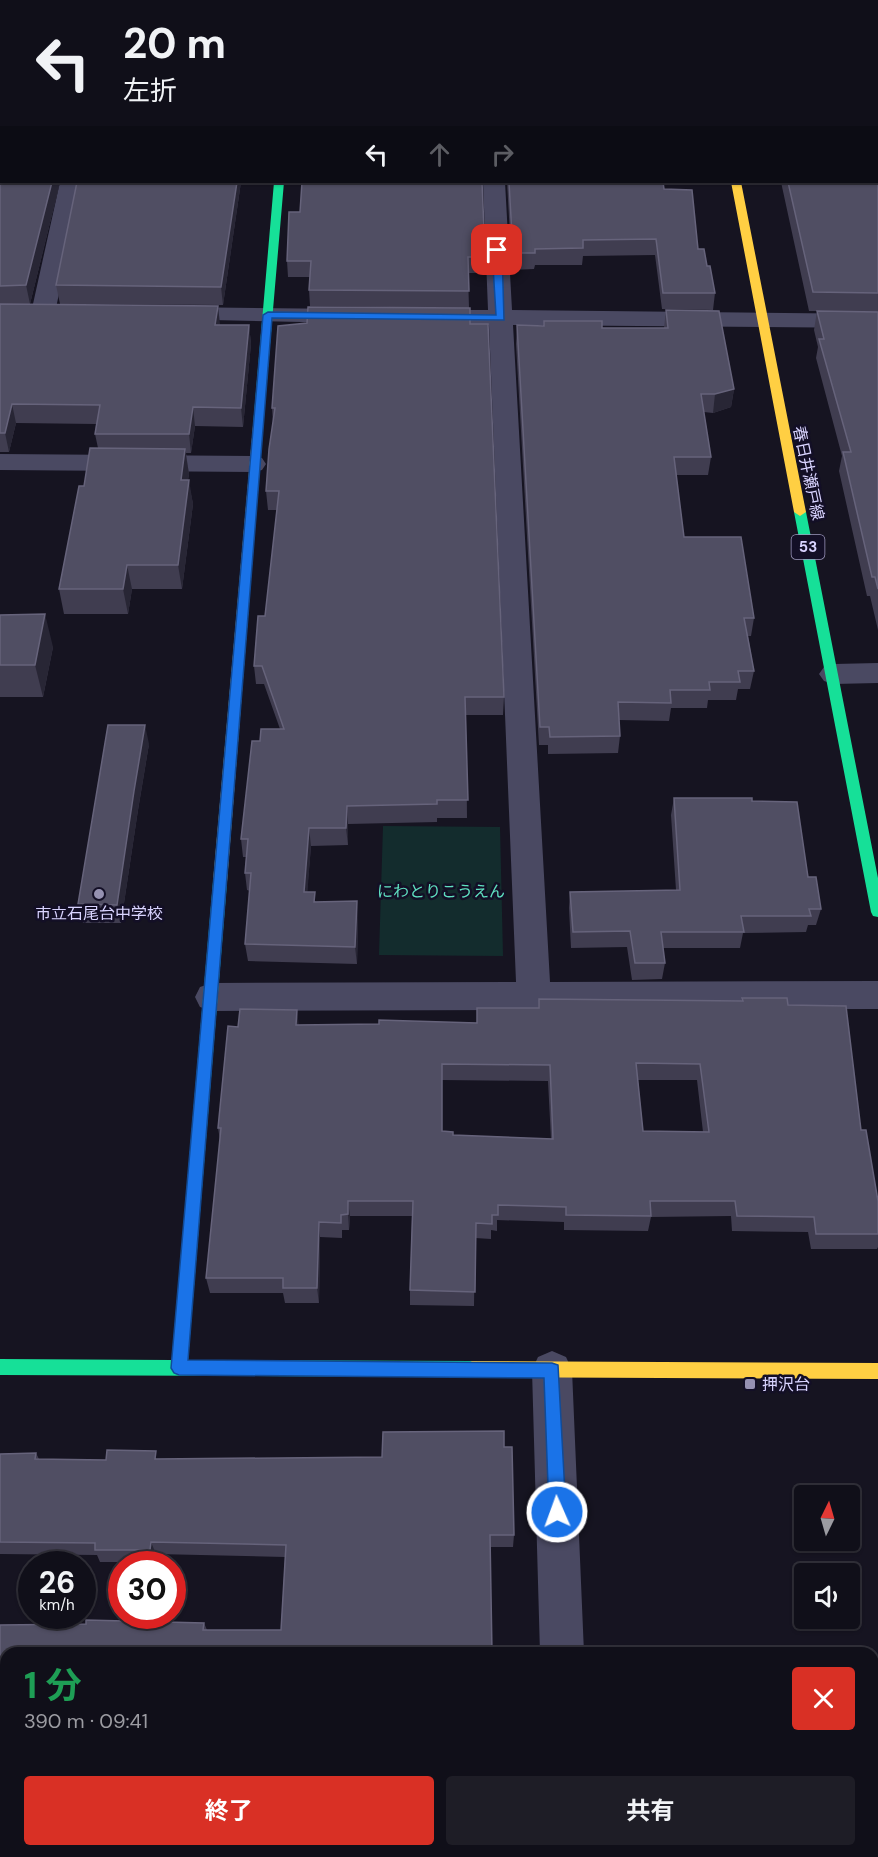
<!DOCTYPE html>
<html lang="ja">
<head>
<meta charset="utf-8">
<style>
	:root { --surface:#100f19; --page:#1e1d26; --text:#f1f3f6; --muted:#9c9ca2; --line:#302f38; --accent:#d93025 }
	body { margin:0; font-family:"DM Sans","Noto Sans JP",sans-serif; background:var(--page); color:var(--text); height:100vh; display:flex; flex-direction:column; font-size:22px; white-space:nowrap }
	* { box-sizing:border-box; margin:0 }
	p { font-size:20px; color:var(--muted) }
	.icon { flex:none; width:33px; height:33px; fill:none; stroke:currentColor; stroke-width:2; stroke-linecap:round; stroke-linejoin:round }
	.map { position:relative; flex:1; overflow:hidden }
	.details { position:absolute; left:0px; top:1647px; width:879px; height:210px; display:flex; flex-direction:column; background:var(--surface); border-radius:18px 18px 0 0; box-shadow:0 2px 4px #0004,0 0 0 2px var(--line) }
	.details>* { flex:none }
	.hud { position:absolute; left:0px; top:0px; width:879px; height:183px; box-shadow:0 2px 4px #0004,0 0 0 2px var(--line); background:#100f19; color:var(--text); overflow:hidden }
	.needle { width:39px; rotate:5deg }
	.fabs { position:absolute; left:794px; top:1485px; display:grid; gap:12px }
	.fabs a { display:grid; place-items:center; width:66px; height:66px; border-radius:6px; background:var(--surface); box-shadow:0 2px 4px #0004,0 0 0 2px var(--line); font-size:30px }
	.speed { position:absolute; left:18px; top:1551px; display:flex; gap:12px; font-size:30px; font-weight:700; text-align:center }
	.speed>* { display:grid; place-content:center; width:78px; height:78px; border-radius:50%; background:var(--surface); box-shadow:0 2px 4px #0004,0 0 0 2px var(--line); line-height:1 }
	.speed small { font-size:15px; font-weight:400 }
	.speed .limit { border:9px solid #d22; background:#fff; color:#111 }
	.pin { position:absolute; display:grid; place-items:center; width:51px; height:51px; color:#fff; margin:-26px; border-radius:12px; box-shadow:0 3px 9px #0006 }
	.me { position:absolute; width:66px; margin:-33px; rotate:358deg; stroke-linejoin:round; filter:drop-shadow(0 0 4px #0008) }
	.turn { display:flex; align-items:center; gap:21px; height:126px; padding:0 24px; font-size:27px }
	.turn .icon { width:78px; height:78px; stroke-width:2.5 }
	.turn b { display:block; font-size:42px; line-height:51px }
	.lanes { display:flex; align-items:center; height:57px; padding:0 24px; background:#0003; justify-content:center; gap:30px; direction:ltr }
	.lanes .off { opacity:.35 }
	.round { display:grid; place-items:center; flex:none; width:63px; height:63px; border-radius:6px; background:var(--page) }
	.head { display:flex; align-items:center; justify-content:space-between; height:102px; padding:0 24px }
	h1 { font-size:36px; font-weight:700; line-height:45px; color:#1e9e55 }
	.cta { display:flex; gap:12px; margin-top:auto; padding:12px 24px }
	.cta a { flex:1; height:69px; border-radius:6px; background:var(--accent); color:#fff; font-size:24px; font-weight:700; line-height:69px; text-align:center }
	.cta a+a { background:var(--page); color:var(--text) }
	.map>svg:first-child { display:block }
	.green { fill:#132c2d }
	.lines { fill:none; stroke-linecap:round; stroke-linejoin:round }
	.street { fill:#4a4962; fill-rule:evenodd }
	.fast { fill:#16e098; fill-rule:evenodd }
	.slow { fill:#ffcf43; fill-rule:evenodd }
	.wall { fill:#403d50; fill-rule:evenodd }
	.shaded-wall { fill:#282635 }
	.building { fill:#504e63; stroke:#66637b; stroke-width:1.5; fill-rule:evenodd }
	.route { fill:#1a73e8; stroke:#114b97; stroke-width:1.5 }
	.poi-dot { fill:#9591b1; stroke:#130f26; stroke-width:2 }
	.labels { text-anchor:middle; stroke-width:5; stroke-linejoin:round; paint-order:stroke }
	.shield { fill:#130f26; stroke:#9e99be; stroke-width:1.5 }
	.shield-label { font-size:15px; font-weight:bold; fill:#d9d4ff }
	.street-label { font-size:16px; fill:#d9d4ff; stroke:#130f26 }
	.park-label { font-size:16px; fill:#5fe0c0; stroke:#130f26 }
	.poi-label { font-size:16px; fill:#d9d4ff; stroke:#130f26 }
</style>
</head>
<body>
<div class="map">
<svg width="878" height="1857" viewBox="0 0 878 1857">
	<rect width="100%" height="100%" fill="#161421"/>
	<path class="green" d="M383 826 500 827 503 956 379 955Z"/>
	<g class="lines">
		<path class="street" d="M285 0H305V2H285Z
			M60 182H82L55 313 52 318 43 320 34 318 31 313Z
			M483 182H505L512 310 878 314V328L513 325 550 982 878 981V1009L212 1011 200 1007 195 997 200 987 212 983 516 982 489 325 427 324 418 322 415 317 418 312 427 310H488Z
			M175 307 351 309 360 311 363 316 360 321 351 323 166 319 163 314 166 309Z
			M0 454 253 456 262 458 266 464 262 470 253 472 0 470Z
			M878 663V683L834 684 824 681 819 674 824 667 834 664Z
			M552 1351 566 1357 572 1370 584 1653H540L532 1370 538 1357Z
			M546 1851H592V1857H546Z"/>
		<path class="fast" d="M695 0H703L704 2H696Z
			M274 182H284L263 426 258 429 253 426Z
			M800 508 806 512 878 878V917L873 916 871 912 794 512Z
			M220 877 225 878 227 882 188 1360 472 1361 478 1364 480 1369 478 1374 472 1377 0 1375V1359L172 1360 213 882 215 878Z"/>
		<path class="slow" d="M731 182H741L806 512 800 516 794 512Z
			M258 423 263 426 227 882 225 886H215L213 882 253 426Z
			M472 1361 878 1363V1379L472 1377 466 1374 464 1369 466 1364Z"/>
	</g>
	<path class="wall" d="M0 0H215V2H2V182H60L30 304 220 325H249L251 344 243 427 195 426 191 453H186L189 474 188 480 193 504 182 589H132L128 614H64L59 589 84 486 98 448 95 434 96 424 16 423 9 452H0Z
		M878 115V630L870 596H867L839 471 842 456 816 358 818 347 814 330 817 311H809L781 182H878Z
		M77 182H241L223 305 60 304 56 285Z
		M482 182 484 270 483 273H468L469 308 310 306 309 290 310 277H288L287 261 300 212Z
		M503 182H663L664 189 698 249 707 266 715 293 713 310 662 309 655 255 583 256 582 265H535L534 269 512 270 507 182Z
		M666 310 734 389 731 407 713 413 704 412 711 457 708 475H676L684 537 754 618 751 636H748L754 671 750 689H738L736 700H708L707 708H671L669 721 619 720 620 736 618 753 548 754V745H539L516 344 517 325 543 326 544 321 602 328H664Z
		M470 324 504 697 503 715H466L467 818H437V822L348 824V845L311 846 307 892 316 902 358 919 357 964 248 961 245 944 250 891 247 890 245 873 246 857H243L241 839 260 741 280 729 264 684H256L254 666 265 616 277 510H268L266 491 273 423 272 408Z
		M0 615 53 647 43 697H0Z
		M149 744 138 810 121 923H83L78 904Z
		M674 798 752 801 808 877 821 909 816 925H808L806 932 743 933 740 948H663L665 963 662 979 632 980 627 947 571 948 569 908 570 892 676 890 671 815Z
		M742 998 788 1005 861 1130 878 1201V1247L877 1249H811L808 1232 732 1231 731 1216 651 1217 648 1231 564 1230V1222L497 1220V1231L491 1230V1239L475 1238 474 1306 410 1305V1290L412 1216H350L349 1230H342V1238L320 1237 319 1303H285L283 1293H210L206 1278 220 1140 218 1128 238 1027 299 1025 476 1023 538 1008 539 999 741 1001ZM442 1080 548 1081 551 1139 453 1135 442 1131ZM638 1080H697L703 1132 643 1131Z
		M504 1447 514 1535 513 1547H490L492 1653H6V1766H0V1625L204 1623 207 1630H281L285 1557 156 1554 155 1562H100L97 1555 0 1554V1454L36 1453 39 1459 106 1460 382 1457Z
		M614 1851H873L878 1857H614Z"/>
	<path class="shaded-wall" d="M52 182H60L30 304 26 285Z
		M237 182H241L223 305 221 287Z
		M485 254 484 270 483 273V257Z
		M218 306 220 324 217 344 215 325Z
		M249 325 251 344 243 427 241 408Z
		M734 389 731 407 713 413 715 394Z
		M12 404 16 423 9 452 5 433Z
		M193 407 195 426 191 453 189 434Z
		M185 449 189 474 184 504 181 480Z
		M189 480 193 504 182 589 178 565Z
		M127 565 132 589 128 614 123 589Z
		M45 614 53 647 43 697 35 665Z
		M145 725 149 744 138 810 121 923 117 905 134 791Z
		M347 806 348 824V845L346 828Z
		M309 828 311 846 306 910 304 892Z
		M357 901 358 919 357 964 355 947Z
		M297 1010 299 1027 296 1025Z
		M348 1201 350 1216 349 1230 348 1214Z
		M319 1222 320 1237 319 1303 317 1288Z
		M151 1542 156 1554 155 1562 150 1550Z"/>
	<path class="building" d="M0 0H209V2H2V161H0Z
		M315 0H647L648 2H315Z
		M741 0H799V2H742Z
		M878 115V293L813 292 788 182H878Z
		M0 169H2V182H52L26 285 0 286Z
		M77 182H237L221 287 56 285Z
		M302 182H482L485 254 483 257H468L469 291 309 290 311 261H287L289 212H300Z
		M509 182H663L664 189 692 190 698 249H704L707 266H710L715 293H663L656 239 583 240V248L535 249V253H513Z
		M0 304 218 306 215 325H249L241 408 193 407 189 434H95L100 405 12 404 5 433H0Z
		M308 307 470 308V324H488L504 697H465L468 800H437V804L347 806 346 828H309L304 892H315L314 902 357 901 355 947 245 944 251 873H245L248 839H241L252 741H260L261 729H284L262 666H254L258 616H265L279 491H266L269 449 275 408H272L278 326 307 323Z
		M666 310 719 311 734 389 715 394H701L711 457H674L684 537H741L754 618H744L754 671H738L740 682H709L710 690H670L671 703 618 702 620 736 550 737 549 727H540L517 325 544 326V321H602V328H668Z
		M817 311 878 312V589L875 577H872L843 452H851L819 339H824Z
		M90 448 185 449 181 480H189L178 565H127L123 589H59L79 486H84Z
		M45 614 35 665H0V615Z
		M108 725H145L134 791 117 905 78 904Z
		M674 798H752V801L797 802 808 877H816L821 909H809L811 916H741L744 932H661L665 963H635L630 931 573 932 570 892 680 890Z
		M742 998H787L788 1005 846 1006 861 1130H866L878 1201V1234H816L814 1217 737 1216 735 1201H650L651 1216 566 1215V1207L498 1205V1215H492V1224L476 1223 475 1292 410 1290 413 1201H348V1214L341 1215V1223L319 1222 317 1288H283V1278H206L221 1128H218L228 1026 238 1027 240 1009 297 1010 296 1025 379 1024V1020L477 1023V1008H539V999L743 1001ZM636 1063 700 1064 709 1132 643 1131ZM442 1064 550 1065 553 1139 453 1135V1132L442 1131Z
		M504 1431V1447H512L514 1535H490L492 1653H6V1757H0V1625L86 1624V1620L204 1623 203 1630H281L286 1545 151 1542 150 1550H95V1543L0 1542V1454L36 1453 35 1459 106 1460 107 1450 156 1451 155 1459 382 1457 383 1432Z
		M873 1729H878V1857H621L620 1851H873Z"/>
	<path class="route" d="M497 247 502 250 504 320 272 318 188 1360 552 1363 558 1365 566 1512 563 1518 557 1520 551 1518 549 1512 544 1378 179 1375 174 1373 171 1368 263 315 268 312 496 315 492 250Z"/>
	<g class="poi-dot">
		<circle cx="99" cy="894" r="6"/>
		<rect x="744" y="1378" width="12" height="12" rx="3"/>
	</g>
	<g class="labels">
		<rect class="shield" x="791.5" y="535" width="33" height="24" rx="4.5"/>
		<g class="shield-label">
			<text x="808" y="552">53</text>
		</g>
		<g class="street-label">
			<text transform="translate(809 473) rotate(78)" y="6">春日井瀬戸線</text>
		</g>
		<g class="park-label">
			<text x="441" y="897">にわとりこうえん</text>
		</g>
		<g class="poi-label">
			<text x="99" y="919">市立石尾台中学校</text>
			<text x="762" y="1390" text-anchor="start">押沢台</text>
		</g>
	</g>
</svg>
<div class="fabs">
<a><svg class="needle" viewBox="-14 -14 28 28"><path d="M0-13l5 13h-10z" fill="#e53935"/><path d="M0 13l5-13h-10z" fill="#9c9ca2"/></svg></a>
<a><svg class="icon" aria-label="sound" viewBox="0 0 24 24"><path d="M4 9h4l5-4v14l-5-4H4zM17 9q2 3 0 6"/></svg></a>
</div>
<div class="speed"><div>26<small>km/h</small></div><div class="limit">30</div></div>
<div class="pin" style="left:497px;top:250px;background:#d93025"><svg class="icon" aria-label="arrive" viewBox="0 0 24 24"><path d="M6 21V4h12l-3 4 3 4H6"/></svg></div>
<svg class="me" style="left:557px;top:1512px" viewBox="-20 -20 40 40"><circle r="17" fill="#1a73e8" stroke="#fff" stroke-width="3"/><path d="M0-11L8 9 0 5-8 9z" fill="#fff"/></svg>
<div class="hud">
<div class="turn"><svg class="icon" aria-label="left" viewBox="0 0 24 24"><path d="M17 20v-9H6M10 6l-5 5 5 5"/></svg><div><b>20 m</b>左折</div></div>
<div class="lanes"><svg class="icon" aria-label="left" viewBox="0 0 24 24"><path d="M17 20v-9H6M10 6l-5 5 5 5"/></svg><svg class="icon off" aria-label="ahead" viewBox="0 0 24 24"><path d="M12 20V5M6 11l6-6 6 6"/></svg><svg class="icon off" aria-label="right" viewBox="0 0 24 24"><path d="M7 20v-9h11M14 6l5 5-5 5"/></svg></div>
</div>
<section class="details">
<div class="head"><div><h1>1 分</h1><p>390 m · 09:41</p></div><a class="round" style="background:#d93025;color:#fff"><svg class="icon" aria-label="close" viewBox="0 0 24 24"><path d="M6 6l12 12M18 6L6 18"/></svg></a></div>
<div class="cta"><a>終了</a><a>共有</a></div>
</section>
</div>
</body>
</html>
